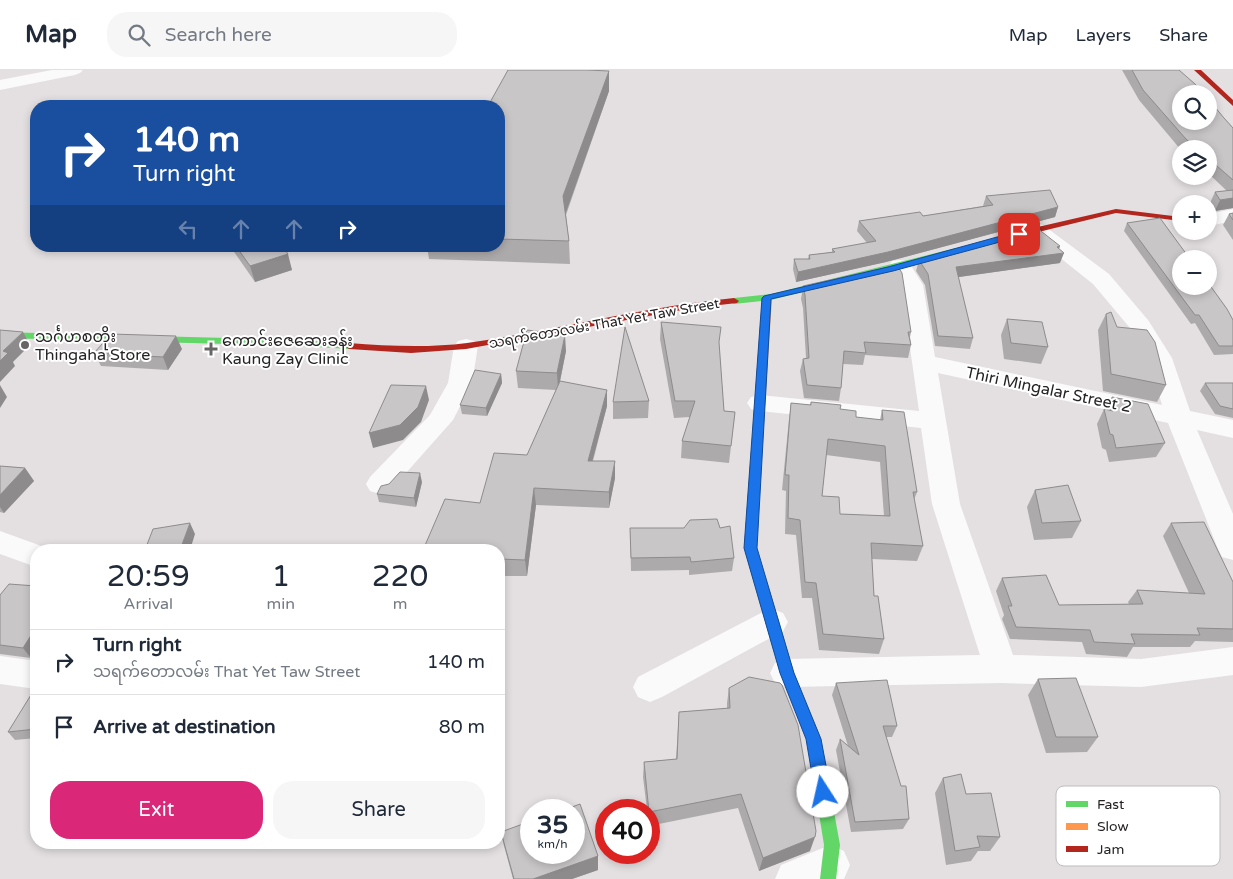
<!DOCTYPE html>
<html lang="en">
<head>
<meta charset="utf-8">
<style>
	:root { --surface:#fff; --page:#f6f6f7; --text:#1f2937; --muted:#747a83; --line:#e0e1e3; --accent:#db2777 }
	body { margin:0; font-family:"Varela Round","Noto Sans Myanmar",sans-serif; background:var(--page); color:var(--text); height:100vh; display:flex; flex-direction:column; font-size:19px; white-space:nowrap }
	* { box-sizing:border-box; margin:0 }
	p { font-size:16px; color:var(--muted) }
	.icon { flex:none; width:28px; height:28px; fill:none; stroke:currentColor; stroke-width:2; stroke-linecap:round; stroke-linejoin:round }
	.map { position:relative; flex:1; overflow:hidden }
	.panel { position:absolute; left:30px; top:474px; width:475px; height:305px; display:flex; flex-direction:column; background:var(--surface); border-radius:20px; box-shadow:0 2px 8px #0003 }
	.panel>* { flex:none }
	.guide { position:absolute; left:30px; top:30px; width:475px; height:152px; border-radius:20px; box-shadow:0 2px 8px #0003; background:#1a4fa0; color:#fff; overflow:hidden }
	.fabs { position:absolute; left:1172px; top:15px; display:grid; gap:10px }
	.fabs a { display:grid; place-items:center; width:45px; height:45px; border-radius:50%; background:var(--surface); box-shadow:0 2px 8px #0003; font-size:25px }
	.speed { position:absolute; left:520px; top:729px; display:flex; gap:10px; font-size:25px; font-weight:700; text-align:center }
	.speed>* { display:grid; place-content:center; width:65px; height:65px; border-radius:50%; background:var(--surface); box-shadow:0 2px 8px #0003; line-height:1 }
	.speed small { font-size:12px; font-weight:400 }
	.speed .limit { border:8px solid #d22; background:#fff; color:#111 }
	.pin { position:absolute; display:grid; place-items:center; width:42px; height:42px; color:#fff; margin:-21px; border-radius:10px; box-shadow:0 2px 8px #0006 }
	.me { position:absolute; width:55px; margin:-28px; rotate:350deg; stroke-linejoin:round; filter:drop-shadow(0 0 4px #0008) }
	.turn { display:flex; align-items:center; gap:18px; height:105px; padding:0 20px; font-size:22px }
	.turn .icon { width:65px; height:65px; stroke-width:2.5 }
	.turn b { display:block; font-size:35px; line-height:42px }
	.lanes { display:flex; align-items:center; height:48px; padding:0 20px; background:#0003; justify-content:center; gap:25px; direction:ltr }
	.lanes .off { opacity:.35 }
	.eta { display:flex; justify-content:space-evenly; align-items:center; height:85px; text-align:center }
	.eta b { font-size:30px; font-weight:600; line-height:35px }
	.action { display:flex; gap:10px; margin-top:auto; padding:10px 20px }
	.action a { flex:1; height:58px; border-radius:20px; background:var(--accent); color:#fff; font-size:20px; font-weight:600; line-height:58px; text-align:center }
	.action a+a { background:var(--page); color:var(--text) }
	ul { padding:0; list-style:none }
	li { display:flex; align-items:center; gap:15px; height:65px; padding:0 20px; border-top:1px solid var(--line) }
	li div { flex:1 }
	li b { display:block; font-size:19px }
	li em { font-style:normal }
	header { display:flex; align-items:center; gap:30px; box-sizing:border-box; height:70px; padding:0 25px; background:var(--surface); border-bottom:1px solid var(--line) }
	header strong { font-size:24px }
	nav { display:flex; gap:28px; margin-inline-start:auto; font-size:18px }
	.search { width:350px; height:45px; background:var(--page); display:flex; align-items:center; gap:12px; box-sizing:border-box; padding:0 18px; border-radius:20px; color:var(--muted); font-size:19px }
	.map>svg:first-child { display:block }
	.lines { fill:none; stroke-linecap:round; stroke-linejoin:round }
	.street { fill:#fbfafb; fill-rule:evenodd }
	.fast { fill:#63d668; fill-rule:evenodd }
	.slow { fill:#ff974d; fill-rule:evenodd }
	.jam { fill:#b3261e; fill-rule:evenodd }
	.wall { fill:#adaaac; fill-rule:evenodd }
	.shaded-wall { fill:#8d8b8c }
	.building { fill:#c9c6c8; stroke:#8d8b8c; fill-rule:evenodd }
	.route { fill:#1a73e8; stroke:#114b97 }
	.poi-dot { fill:#686566; stroke:#fff; stroke-width:2 }
	.labels { text-anchor:middle; stroke-width:4; stroke-linejoin:round; paint-order:stroke }
	.far-street-label { font-size:14px; fill:#262324; stroke:#fff }
	.poi-label { font-size:16px; fill:#262324; stroke:#fff; text-anchor:start }
	.street-label { font-size:16px; fill:#262324; stroke:#fff }
	.key { fill:#fff; stroke:#bebdbd; stroke-width:1 }
	.key-label { font-size:14px; fill:#262324 }
</style>
</head>
<body>
<header>
<strong>Map</strong>
<div class="search"><svg class="icon" aria-label="search" viewBox="0 0 24 24"><circle cx="10" cy="10" r="6"/><path d="M15 15l6 6"/></svg>Search here</div>
<nav><a>Map</a><a>Layers</a><a>Share</a></nav>
</header>
<div class="map">
<svg width="1233" height="809" viewBox="0 0 1233 809">
	<rect width="100%" height="100%" fill="#e4e0e2"/>
	<g class="lines">
		<path class="street" d="M52 0H83L80 3 75 5 0 20V10Z
			M1233 139V151L1209 156V144Z
			M1036 153 1043 155 1109 204 1148 250 1172 288 1190 341 1233 350V368L1197 360 1233 444V490L1222 487 1218 479 1168 353 938 303 960 434 1013 585 1141 589 1233 577V605L1141 617 1001 613 787 617 775 613 770 603 775 593 787 589 980 585 932 434 921 358 760 341 751 339 747 333 751 327 760 325 919 341 901 215 889 196 892 191 900 190 908 191 923 215 935 287 1162 335 1148 288 1130 258 1093 214 1029 163 1026 159 1029 155Z
			M466 269 474 271 478 276 472 313 453 350 390 421 380 424 370 421 366 414 370 407 430 345 448 313 454 276 458 271Z
			M0 461 47 478 48 480H36V497L0 484Z
			M772 539 783 543 788 552 783 561 662 627 650 632 638 627 633 617 638 607 761 543Z
			M0 586 36 591V619L0 614Z
			M830 775 844 781 850 795 844 809H775L781 795Z"/>
		<path class="fast" d="M956 178 959 179V183L771 230 734 234 729 231 734 228 771 224Z
			M0 262 301 270 349 273 354 276 349 279 301 276 0 268Z
			M772 546 777 547 779 551 794 603 821 669 840 775 836 809H820L824 775 807 669 780 603 765 551 767 547Z"/>
		<path class="slow" d="M767 225 772 228 756 478 779 551 777 555 772 556 767 555 765 551 744 478 762 228Z"/>
		<path class="jam" d="M1194 0H1201L1233 30V36Z
			M1116 139 1181 147V151L1116 143 1002 171 998 168 999 166Z
			M734 228 739 231 737 233 693 238 466 279 411 283 349 279 344 276 349 273C388 276 428 278 467 273 556 260 644 237 734 228Z"/>
	</g>
	<path class="wall" d="M1122 0H1179L1233 58V138L1215 141 1210 133 1215 122 1227 121 1209 104V79H1181V80L1139 30Z
		M609 1V21L566 145 569 171 570 194 429 189 427 176H499V36Z
		M986 126 1058 137 1055 147 886 192 796 212 793 199 794 189H808L809 185 832 182V179L867 173 857 161 859 151 923 146 983 136Z
		M1233 143V170L1223 155 1229 144Z
		M1127 153 1233 250V284L1214 285 1195 253 1191 254 1124 161Z
		M230 176H282L292 200 255 212Z
		M1060 176 1059 178 1060 193 958 207 973 268 970 279 935 276 925 215 916 201 919 190Z
		M803 216 911 262 910 267 911 275 908 288 865 285 863 295 843 294 841 318 839 331 804 328 800 301 803 289 806 288 803 238 801 229Z
		M1106 244 1166 315 1157 332 1103 321 1098 260Z
		M1007 249 1048 277 1041 294 1004 289 1001 265Z
		M661 252 719 276 724 341 735 342 729 393 681 388 682 371 690 347 674 348 660 269Z
		M182 279 168 300 101 296 94 283Z
		M566 281 560 312 607 320V336L593 391 615 408 609 438 536 435 527 506H499V480L480 433 527 385 556 320 518 318 516 301Z
		M501 304 502 313 487 346 462 344 460 335Z
		M1205 313H1233V348L1215 344 1200 321Z
		M1112 327 1165 373 1156 387 1109 392 1106 380 1102 378 1097 354 1104 339 1105 340Z
		M649 331 648 348 613 349V332Z
		M811 332 840 339 856 347 880 350 882 340 917 422 914 430 923 476 917 491 872 489 874 526 884 569 879 584 819 580 812 528H802L796 465 785 464 786 421 782 420 789 349 791 333 810 335ZM826 385 880 392 884 446 840 444 822 426Z
		M0 396 25 398 34 411 4 443 0 442Z
		M422 412 416 437 379 432 377 424Z
		M1035 420 1081 451 1072 468 1034 470 1027 437Z
		M1171 453 1233 512V572L1195 571 1190 577H1133L1127 587 1086 584 1082 572 1010 569 1002 549 1004 545 996 521 1002 508 1059 535 1129 534 1128 532 1137 520 1189 523 1163 466Z
		M630 458H720L734 488 732 501 689 505V500L631 501Z
		M36 516V581L31 588 0 584V525Z
		M1038 609 1098 667 1087 682 1046 683 1028 625Z
		M836 613 897 656 892 667H886L909 749 903 759 851 762 836 680 840 669 848 676 832 625Z
		M729 618 810 781 759 801 738 738 649 756V740H647L643 707 644 692 676 689 679 642 727 639V633Z
		M36 620V668L15 670 8 662Z
		M943 708 966 724 1000 767 990 781H978L971 791 946 795 935 723Z
		M501 762 598 786V800L572 809H513L504 776Z"/>
	<path class="shaded-wall" d="M609 1V21L564 148 563 126Z
		M1233 128V138L1215 141 1220 130Z
		M1058 137 1055 147 886 192 796 212 798 202Z
		M1060 176 1057 184 1064 183 1060 193 952 208 956 197Z
		M288 184 292 200 255 212 250 196Z
		M23 262 30 275 13 292 15 296 0 312V291L3 281Z
		M565 265 566 281 558 320 557 303Z
		M176 266 182 279 168 300 163 287Z
		M501 304 502 313 487 346 486 338Z
		M0 315 7 327 0 338Z
		M426 316 429 330 421 352 403 370 373 378 369 363Z
		M607 320V336L588 407V391Z
		M615 391V408L609 438V422Z
		M25 398 34 411 4 443 0 437V425Z
		M420 403 422 412 416 437 414 428Z
		M534 418 536 435 527 506 525 490Z
		M190 453 195 464 190 480H180Z
		M35 559 36 561V581L31 588 23 578Z
		M815 767 810 781 759 801 763 788Z
		M598 786V800L572 809H533Z"/>
	<path class="building" d="M508 0H587L609 1 563 126 569 171 499 169V36H488Z
		M1132 0H1179L1195 14 1203 24H1181V51H1209V30L1224 48 1233 58V110L1209 89V79H1197L1186 69 1143 20Z
		M1050 120 1058 137 888 182 798 202 794 189H810L809 185 835 182 832 179 876 171 859 151 920 142 923 146 993 135 986 126Z
		M1233 120V128L1220 130 1215 122Z
		M1233 143V150L1229 144Z
		M1160 148 1190 189H1181V216H1209V214L1227 239 1233 250V276H1219L1199 245H1195L1127 153Z
		M1037 158 1060 176 1057 177 1064 183 956 197 973 268 938 266 928 204 919 190Z
		M236 176H282L288 184 250 196Z
		M897 195 902 203 911 262H908L911 275 864 272 866 283 844 281 841 318 807 315 803 289 809 288 805 225 803 216Z
		M1111 242 1117 257 1147 260 1155 272 1166 315 1111 304 1106 244Z
		M1007 249 1042 252 1048 277 1011 273Z
		M661 252 721 257 719 272 724 341 735 342 731 376 682 371 695 331H675Z
		M625 257 649 331 613 332Z
		M0 260 23 262 3 281 8 283 0 291Z
		M527 260 565 265 557 303 516 301Z
		M111 264 176 266 163 287 94 283Z
		M475 300 501 304 486 338 460 335Z
		M560 311 607 320 588 391H615L609 422 534 418 525 490 499 489V480H423L445 429 480 433 494 383 527 385Z
		M1205 313H1233V339L1220 336Z
		M391 315 426 316 418 337 400 355 369 363Z
		M1112 327 1148 334 1165 373 1116 378 1113 365 1110 364 1104 339 1113 341Z
		M811 332 841 335 840 339 856 341V347L883 350 882 340 904 342 917 422H913L923 476 871 473 874 526H878L884 569 823 564 816 513 805 512 800 450 788 448 789 405H785L791 333 811 335ZM828 369 885 376 890 446 840 444 839 427 822 426Z
		M0 396 25 398 0 425Z
		M400 402 420 403 414 428 377 424 381 416 389 414Z
		M1068 415 1081 451 1042 453 1035 420Z
		M717 449 720 458 730 456 734 488 691 492 690 487 631 488 630 458H684L690 450Z
		M1204 452 1233 512V559L1197 558 1200 565 1131 564 1135 574 1094 572 1090 560 1016 557 1008 536H1012L1002 508 1046 505 1059 535 1143 534 1137 520 1205 524 1171 453Z
		M190 453 180 480H145L153 459Z
		M9 514 36 516V559H35L23 578 0 575V525Z
		M749 607 780 613 782 615 798 655 816 761 815 767 763 788 741 724 649 742 644 692 677 689 679 642 730 638 729 618Z
		M1076 608 1098 667H1056L1038 609Z
		M887 610 897 656H883L901 716H906L909 749 855 752 840 669 859 685 836 613Z
		M34 620H36V659L8 662Z
		M961 704 966 724 991 723 1000 767 977 766 980 777 955 781 943 708Z
		M580 734 598 786 533 809H514L501 762 531 751V782H574V740H564Z"/>
	<path class="route" d="M1019 161 1022 162V166L893 201 771 229 757 478 794 603 821 669 831 722 828 727 823 729 817 727 815 722 806 669 780 603 744 478 762 228 764 226 888 197Z"/>
	<g class="poi-dot">
		<circle cx="25" cy="275" r="5"/>
		<path d="M208.5 271.5h5v5h5v5h-5v5h-5v-5h-5v-5h5z"/>
	</g>
	<g class="labels">
		<g class="far-street-label">
			<text transform="translate(604 253) rotate(-10)" y="5">သရက်တောလမ်း That Yet Taw Street</text>
		</g>
		<g class="poi-label">
			<text x="35" y="272">သင်္ဂဟစတိုး<tspan x="35" dy="18">Thingaha Store</tspan></text>
			<text x="222" y="276">ကောင်းဇေဆေးခန်း<tspan x="222" dy="18">Kaung Zay Clinic</tspan></text>
		</g>
		<g class="street-label">
			<text transform="translate(1049 319) rotate(12)" y="6">Thiri Mingalar Street 2</text>
		</g>
	</g>
	<rect x="1056" y="716" width="164" height="80" rx="8" class="key"/>
	<rect x="1066" y="731" width="22" height="6" fill="#63d668"/>
	<rect x="1066" y="753" width="22" height="7" fill="#ff974d"/>
	<rect x="1066" y="776" width="22" height="6" fill="#b3261e"/>
	<g class="key-label">
		<text x="1097" y="739">Fast</text>
		<text x="1097" y="761">Slow</text>
		<text x="1097" y="784">Jam</text>
	</g>
</svg>
<div class="fabs">
<a><svg class="icon" aria-label="search" viewBox="0 0 24 24"><circle cx="10" cy="10" r="6"/><path d="M15 15l6 6"/></svg></a>
<a><svg class="icon" aria-label="layers" viewBox="0 0 24 24"><path d="M12 4l9 5-9 5-9-5zM3 14l9 5 9-5"/></svg></a>
<a>+</a>
<a>−</a>
</div>
<div class="speed"><div>35<small>km/h</small></div><div class="limit">40</div></div>
<div class="pin" style="left:1019px;top:164px;background:#d93025"><svg class="icon" aria-label="arrive" viewBox="0 0 24 24"><path d="M6 21V4h12l-3 4 3 4H6"/></svg></div>
<svg class="me" style="left:823px;top:722px" viewBox="-20 -20 40 40"><circle r="19" fill="#fff"/><path d="M0-13L10 11 0 6-10 11z" fill="#1a73e8"/></svg>
<div class="guide">
<div class="turn"><svg class="icon" aria-label="right" viewBox="0 0 24 24"><path d="M7 20v-9h11M14 6l5 5-5 5"/></svg><div><b>140 m</b>Turn right</div></div>
<div class="lanes"><svg class="icon off" aria-label="left" viewBox="0 0 24 24"><path d="M17 20v-9H6M10 6l-5 5 5 5"/></svg><svg class="icon off" aria-label="ahead" viewBox="0 0 24 24"><path d="M12 20V5M6 11l6-6 6 6"/></svg><svg class="icon off" aria-label="ahead" viewBox="0 0 24 24"><path d="M12 20V5M6 11l6-6 6 6"/></svg><svg class="icon" aria-label="right" viewBox="0 0 24 24"><path d="M7 20v-9h11M14 6l5 5-5 5"/></svg></div>
</div>
<section class="panel">
<div class="eta">
<div><b>20:59</b><p>Arrival</p></div>
<div><b>1</b><p>min</p></div>
<div><b>220</b><p>m</p></div>
</div>
<ul>
<li><svg class="icon" aria-label="right" viewBox="0 0 24 24"><path d="M7 20v-9h11M14 6l5 5-5 5"/></svg><div><b>Turn right</b><p>သရက်တောလမ်း That Yet Taw Street</p></div><em>140 m</em></li>
<li><svg class="icon" aria-label="arrive" viewBox="0 0 24 24"><path d="M6 21V4h12l-3 4 3 4H6"/></svg><div><b>Arrive at destination</b></div><em>80 m</em></li>
</ul>
<div class="action"><a>Exit</a><a>Share</a></div>
</section>
</div>
</body>
</html>
